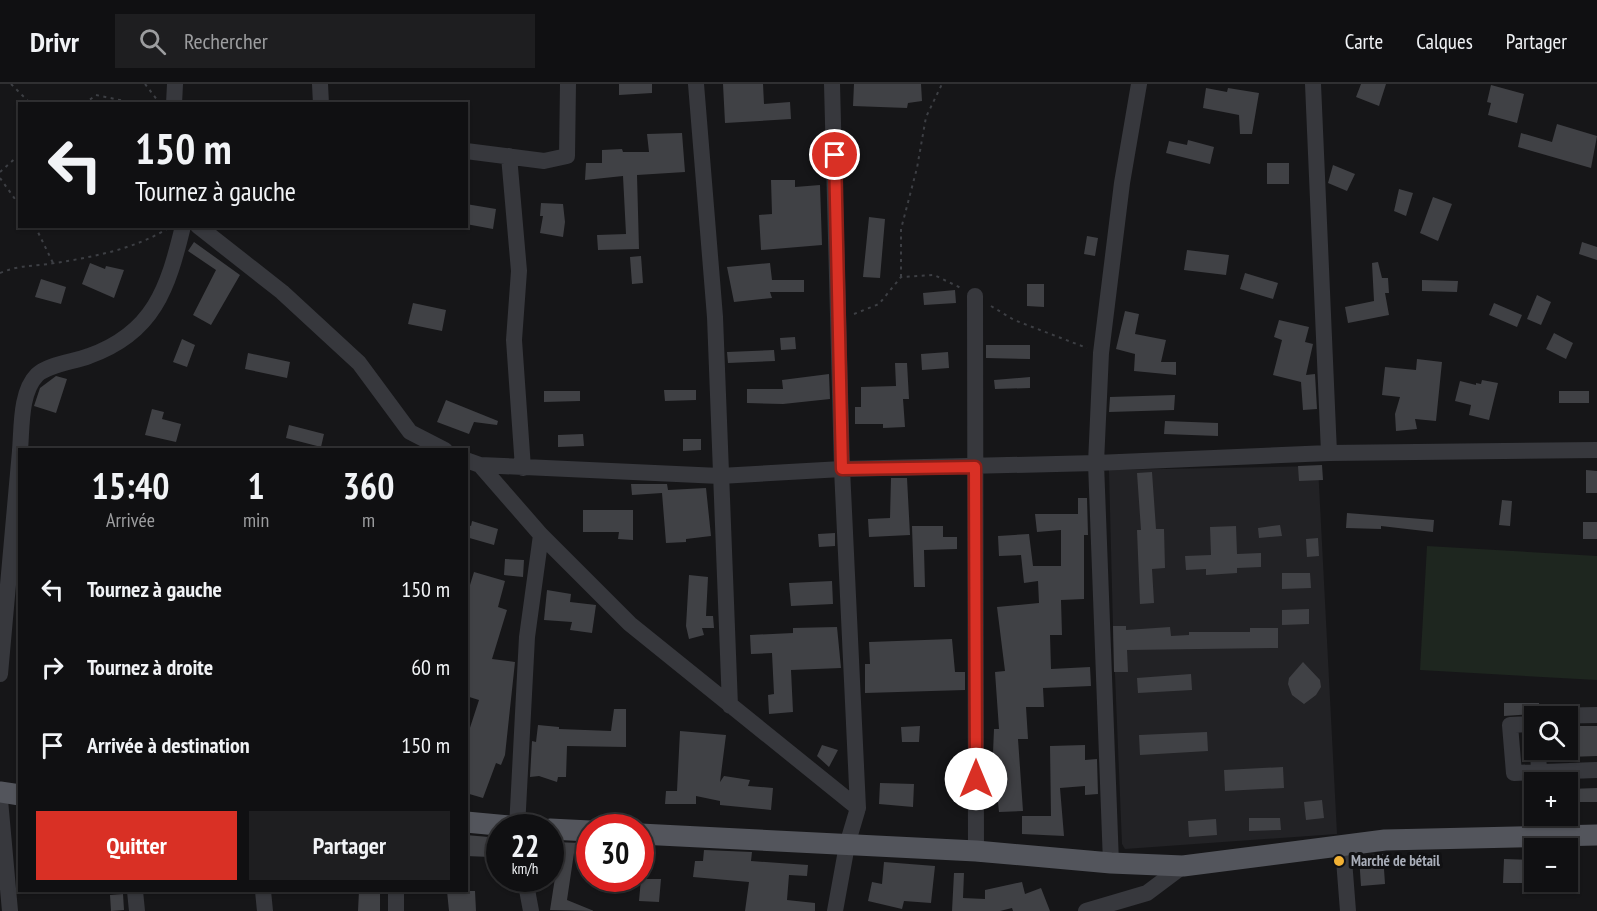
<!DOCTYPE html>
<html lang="fr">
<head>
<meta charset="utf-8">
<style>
	:root { --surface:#101012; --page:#1e1e20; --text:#f1f3f6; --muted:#9c9d9f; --line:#303032; --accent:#d93025 }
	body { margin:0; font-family:"PT Sans Narrow",sans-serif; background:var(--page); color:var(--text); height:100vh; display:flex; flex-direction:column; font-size:22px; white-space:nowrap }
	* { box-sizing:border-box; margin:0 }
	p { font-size:20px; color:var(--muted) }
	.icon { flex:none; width:33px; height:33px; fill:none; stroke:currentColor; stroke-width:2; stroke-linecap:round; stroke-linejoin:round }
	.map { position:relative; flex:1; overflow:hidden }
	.panel { position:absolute; left:18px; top:364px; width:450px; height:444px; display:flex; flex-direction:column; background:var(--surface); border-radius:0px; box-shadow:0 2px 4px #0004,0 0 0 2px var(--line) }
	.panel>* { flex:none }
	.hud { position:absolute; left:18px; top:18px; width:450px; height:126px; border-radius:0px; box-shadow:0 2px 4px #0004,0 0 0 2px var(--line); background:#101012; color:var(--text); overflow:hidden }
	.tools { position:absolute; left:1524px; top:622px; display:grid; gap:12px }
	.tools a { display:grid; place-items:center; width:54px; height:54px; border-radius:0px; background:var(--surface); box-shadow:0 2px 4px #0004,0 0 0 2px var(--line); font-size:30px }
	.speed { position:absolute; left:486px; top:730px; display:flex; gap:12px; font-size:30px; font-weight:700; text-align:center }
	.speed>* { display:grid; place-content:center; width:78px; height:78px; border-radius:50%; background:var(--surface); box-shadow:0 2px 4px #0004,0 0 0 2px var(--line); line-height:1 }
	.speed small { font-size:15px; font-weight:400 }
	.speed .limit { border:9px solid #d22; background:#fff; color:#111 }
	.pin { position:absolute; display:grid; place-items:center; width:51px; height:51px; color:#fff; margin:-26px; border:3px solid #fff; border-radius:50%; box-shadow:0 2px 6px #0007 }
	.me { position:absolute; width:66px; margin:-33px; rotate:0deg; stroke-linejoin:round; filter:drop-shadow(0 0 4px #0008) }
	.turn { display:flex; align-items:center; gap:21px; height:126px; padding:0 18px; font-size:27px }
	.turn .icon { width:78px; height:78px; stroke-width:2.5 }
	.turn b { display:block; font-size:42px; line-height:51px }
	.eta { display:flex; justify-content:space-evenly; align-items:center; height:102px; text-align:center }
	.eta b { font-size:36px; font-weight:800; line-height:42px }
	.action { display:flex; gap:12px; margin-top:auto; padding:12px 18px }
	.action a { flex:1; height:69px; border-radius:0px; background:var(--accent); color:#fff; font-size:24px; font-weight:800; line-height:69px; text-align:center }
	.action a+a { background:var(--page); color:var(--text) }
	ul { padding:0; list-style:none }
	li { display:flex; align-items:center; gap:18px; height:78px; padding:0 18px }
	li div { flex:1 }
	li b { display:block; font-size:22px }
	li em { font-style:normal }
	header { display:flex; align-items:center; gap:36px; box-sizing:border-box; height:84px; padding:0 30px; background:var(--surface); border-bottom:2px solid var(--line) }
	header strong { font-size:28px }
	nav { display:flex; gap:33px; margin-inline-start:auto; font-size:21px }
	.search { width:420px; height:54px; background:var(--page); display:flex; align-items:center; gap:15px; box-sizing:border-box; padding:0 21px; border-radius:0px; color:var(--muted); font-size:22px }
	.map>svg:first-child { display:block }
	.built { fill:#222225 }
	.green { fill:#1e261f }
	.building { fill:#404145 }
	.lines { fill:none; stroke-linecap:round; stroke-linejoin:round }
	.path { stroke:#3d3f44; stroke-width:2; stroke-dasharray:3 4.5; stroke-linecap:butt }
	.minor { stroke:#37383d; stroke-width:16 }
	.major { stroke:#53555c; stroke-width:21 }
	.route-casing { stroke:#8d1f18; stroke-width:15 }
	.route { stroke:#d93025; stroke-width:10 }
	.poi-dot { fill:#f2b134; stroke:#111113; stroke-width:2 }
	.labels { text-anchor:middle; stroke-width:6; stroke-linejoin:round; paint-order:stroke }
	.poi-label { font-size:15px; font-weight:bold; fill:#a8adb8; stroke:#111113; text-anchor:start }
</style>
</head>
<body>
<header>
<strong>Drivr</strong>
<div class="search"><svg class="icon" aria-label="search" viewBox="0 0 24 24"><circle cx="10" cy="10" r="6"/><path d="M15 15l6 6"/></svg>Rechercher</div>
<nav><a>Carte</a><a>Calques</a><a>Partager</a></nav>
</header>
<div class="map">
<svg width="1597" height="827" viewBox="0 0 1597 827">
	<rect width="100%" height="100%" fill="#161618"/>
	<path class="built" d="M1318 382 1337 750 1125 765 1122 760 1113 542 1109 386Z"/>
	<path class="green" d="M1427 462 1597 472V596L1420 586Z"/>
	<path class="building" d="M619 0H652V9L619 11Z
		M723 0H763L764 20 790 18 791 35 725 39Z
		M854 0H921L922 17 908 19 907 24 853 22Z
		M1361 0H1386L1379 22 1356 13Z
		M1491 1 1524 10 1517 39 1488 31 1491 19 1487 18Z
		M1206 4 1227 8 1228 4 1259 9 1252 50H1240L1239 31 1203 24Z
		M1557 40 1597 52 1591 84 1518 63 1521 49 1552 58Z
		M682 49 685 88 637 91 639 165 598 166 597 151 626 150 623 92 585 96 586 79H602V66L622 65 623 68H649L647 50Z
		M1188 56 1214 63 1210 80 1166 69 1169 57 1187 61Z
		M1267 79H1289V100H1267Z
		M1333 81 1355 90 1347 107 1328 99Z
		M771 96H795V103L820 101 822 161 761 166 759 131 772 130Z
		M1399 105 1413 109 1406 132 1394 127Z
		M1433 113 1452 120 1438 157 1420 149Z
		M541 119 563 120 565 138 563 153 540 149 543 132H540Z
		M466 120 496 125 493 145 466 140Z
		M869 133 885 135 880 194 863 193Z
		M1087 152 1098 154 1095 172 1084 170Z
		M194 158 240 191 211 241 193 231 216 186 188 167Z
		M1582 158 1597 163V176L1579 170Z
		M1187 166 1229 171 1226 191 1184 186Z
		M641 172 643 199 632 200 630 173Z
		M1378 178 1382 194H1388L1389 209H1385L1389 231 1348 239 1345 223 1374 217 1372 179Z
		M90 179 105 185 106 182 124 186 114 214 82 200Z
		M770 179 772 196H804V208H770L772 214 734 218 727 183Z
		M1245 189 1278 199 1273 215 1240 205Z
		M41 195 66 203 61 220 35 213Z
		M1422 196 1458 197 1457 208 1422 207Z
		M1027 200H1044V223L1027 222Z
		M955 206 956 219 924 221 923 209Z
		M1537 211 1551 218 1541 241 1527 235Z
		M413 219 446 226 442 247 408 240Z
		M1494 219 1522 231 1517 243 1489 231Z
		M1125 227 1139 230 1135 250 1166 256 1161 278H1176V291L1134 287 1135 270 1116 265Z
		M1279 236 1309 243 1305 258 1313 260 1306 291 1315 290 1317 325 1303 326 1301 298 1273 291 1282 256 1274 253Z
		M1554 249 1573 259 1566 275 1546 265Z
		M795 253 796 265 781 266 780 254Z
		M182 255 195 261 187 283 173 278Z
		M986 261H1030V275L986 274Z
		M774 266 775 277 728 279 727 268Z
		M948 268 949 284 922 286 921 270Z
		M248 269 290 278 287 294 245 285Z
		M1417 275 1442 278 1436 337 1415 335 1417 345 1396 347 1395 330 1400 313 1382 311 1385 283 1416 286Z
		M895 279H907L909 315H903L905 343 883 344V340H855V323H861V303L896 302Z
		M829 290 830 315 783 320 747 319V305H783L782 296Z
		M56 292 67 295 56 329 34 322 40 304Z
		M1030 293V304L995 305 994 296Z
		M1482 296 1498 299 1489 336 1469 331 1471 321 1455 317 1460 297 1476 301V299L1481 300Z
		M664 306H696V316L665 317Z
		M544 307H580V317L544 318Z
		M1559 307H1589V319H1559Z
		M1175 311 1174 326 1109 328 1110 313Z
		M446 316 498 337 497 341 474 338 469 350 437 338Z
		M152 325 164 328 162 335 181 340 176 358 145 351Z
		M1165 337 1218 339V352L1164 350Z
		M289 341 324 350 321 363 286 354Z
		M583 350 584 362 558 363V351Z
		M683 355H701V366L683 367Z
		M1322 381 1323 396 1299 397 1298 382Z
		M1586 386 1597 387V409H1586Z
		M1152 388 1156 445H1164L1165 484 1152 485 1154 519 1140 520 1137 446H1141L1137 389Z
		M891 394H907L910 451 869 453 868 435 890 434Z
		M631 400H667L668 406 706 404 711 452 686 455V458L666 459 662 409 632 411Z
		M1078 414H1087L1088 451H1084V515L1061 516 1062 551H1050L1051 585 1090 583 1091 602 1043 604 1044 623H1026L1028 655H1018L1023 727 999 728 993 669 994 645H999L995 588 1005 587 997 523 1039 519 1038 497 1024 499 1021 471 999 472 998 452 1029 450 1033 482H1061V446L1037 448 1035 430H1078Z
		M1502 416 1512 417 1510 442 1499 441Z
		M583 426H633V456L618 455 619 448H583Z
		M1347 429 1434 436 1433 448 1381 442V445L1346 444Z
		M472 437 498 445 494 461 466 453V440L471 442Z
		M1583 438H1597V455H1583Z
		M1280 441 1282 452 1259 454 1258 444Z
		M912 442H943V453H957V465L924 466 925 503H914Z
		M1236 442 1237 470 1261 469V483L1237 484V489L1206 491V485L1186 486 1185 472 1211 471 1210 443Z
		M835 449V462L819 463 818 450Z
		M1318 454 1319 472 1307 473 1306 455Z
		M505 475 524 476 523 493 504 491Z
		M474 488 505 497 498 523 507 526 492 575 515 578 505 671 501 681 496 679 483 714 466 709V656L479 616 466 612V514Z
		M1282 489H1310L1311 504 1282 505Z
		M689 491 708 493 706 532H713L714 544H702L704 551 689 555 686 542Z
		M832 497 833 520 791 522 789 499Z
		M547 506 571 510 570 518 596 521 592 549 570 546 572 538 544 536Z
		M1309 525V540L1282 541V526Z
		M1113 542H1126V546L1170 543 1171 552 1189 551V548H1250V544H1278V564L1127 566 1128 588H1114Z
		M837 543 841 584 791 586 793 628 769 630 768 611 774 610 772 569 751 570 750 551 793 549V544Z
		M952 555 955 588H965V606L865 609V580H870L869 558Z
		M1303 578 1320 596 1321 603 1316 611 1304 620 1292 611 1288 600 1289 594Z
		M1191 590 1192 606 1138 609 1137 594Z
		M1504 619H1539V624L1535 630 1504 632Z
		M614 625H626V663L567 662 566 693H558L557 698 539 692 530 693 532 657 536 658 538 641 559 643V645L611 647Z
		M920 642 919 658H902L901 643Z
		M1568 642H1597V672L1568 673Z
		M680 647 726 651 720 698 724 692 750 696 748 702 773 704 771 726 720 721V717L696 712V720H665L666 707H677Z
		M1207 648 1208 667 1140 671 1139 651Z
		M822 661 838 666 829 683 817 672Z
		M1085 661V676L1097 675 1098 710 1085 711V702L1060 704 1064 752 1022 750V732H1051L1050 662Z
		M1283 683 1284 704 1225 707 1224 686Z
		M880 699 914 700 913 723 879 720Z
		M1597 704V718H1569V705Z
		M1322 716 1324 734 1306 736 1304 718Z
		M1249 734H1280L1281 746 1249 747Z
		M1216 735 1217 751 1189 753 1188 737Z
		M466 751 500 754V763L490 762V773L466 772Z
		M554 758 581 759 580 769H574L567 816 594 827 550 826 559 768H554Z
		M704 766 752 768 751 777 808 781 807 792 789 791 787 816 815 819V827H745L749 798 693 793 695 777H703Z
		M1383 770 1385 800 1361 802 1359 772Z
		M1504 775 1534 776V791H1530V799H1503Z
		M884 778 935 782 931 819 904 817 902 825 868 817 872 798 882 800Z
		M954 789H964L963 814 985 815V806L1022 798 1025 810 1041 804 1050 827H1013L1012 824 1000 827H952Z
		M641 795H661L659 818 639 817Z
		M359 807H380V827H358Z
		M447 807H475L476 827H449Z
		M123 810 124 826 111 827 110 811Z"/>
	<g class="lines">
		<path class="path" d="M11 0 31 20
			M145 0 158 17
			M84 20 96 11 139 20
			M145 20H156
			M0 88 20 70
			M0 94 20 122
			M35 142 53 179
			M0 189C22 180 33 183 55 179 93 173 134 165 167 145
			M901 193V145L917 84 926 33 942 0
			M991 222 1014 236 1087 264
			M854 230 879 220 901 193 934 191 963 205"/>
		<path class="minor" d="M320 0 321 20
			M696 0 715 233 730 622
			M832 0 842 385 858 724 847 761 835 827
			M1313 0 1329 369
			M174 20 175 0
			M466 67 544 77 567 72 568 0
			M509 72 519 187 514 256 523 384
			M198 142 282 208 359 279 410 348 445 366
			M975 212 976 767
			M20 366C22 344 20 308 37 291 49 280 74 278 89 272 154 249 168 204 183 142
			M466 376 480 381 541 451 630 540 858 724
			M480 381 720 392 842 385 1096 379 1329 369 1597 366
			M0 590 20 367
			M1545 632 1597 631
			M1534 640 1510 641 1514 689 1596 686
			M1538 666 1539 689
			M0 716 10 827
			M1559 732 1560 752
			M517 744 527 553 541 451
			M1343 763 1348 827
			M1111 779 1096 379 1101 269 1122 99 1139 0
			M525 795 531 827
			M135 807 137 827
			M263 807 265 827
			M396 807V827
			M1086 827 1147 809 1183 782"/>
		<path class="major" d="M0 708 20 711
			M466 738 530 744
			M550 745 590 747
			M640 750 976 767 1111 779 1183 782 1385 756 1597 751"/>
	</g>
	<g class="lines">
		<g class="route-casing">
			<path id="route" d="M835 71 842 385 975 383 976 695"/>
		</g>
		<use href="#route" class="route"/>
	</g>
	<circle class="poi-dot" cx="1339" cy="777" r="6"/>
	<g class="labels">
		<g class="poi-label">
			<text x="1351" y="782">Marché de bétail</text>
		</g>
	</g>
</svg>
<div class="tools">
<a><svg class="icon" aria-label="search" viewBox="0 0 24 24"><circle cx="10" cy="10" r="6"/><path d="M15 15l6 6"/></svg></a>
<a>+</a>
<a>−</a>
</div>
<div class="speed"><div>22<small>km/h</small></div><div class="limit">30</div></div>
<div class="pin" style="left:835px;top:71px;background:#d93025"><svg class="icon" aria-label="arrive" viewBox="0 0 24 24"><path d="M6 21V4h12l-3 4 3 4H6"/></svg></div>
<svg class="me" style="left:976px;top:695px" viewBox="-20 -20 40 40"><circle r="19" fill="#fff"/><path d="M0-13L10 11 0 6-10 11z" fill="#d93025"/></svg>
<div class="hud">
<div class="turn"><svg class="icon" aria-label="left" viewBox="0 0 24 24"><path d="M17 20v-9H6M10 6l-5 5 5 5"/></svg><div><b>150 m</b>Tournez à gauche</div></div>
</div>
<section class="panel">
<div class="eta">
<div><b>15:40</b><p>Arrivée</p></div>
<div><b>1</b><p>min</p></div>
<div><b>360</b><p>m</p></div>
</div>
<ul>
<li><svg class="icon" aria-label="left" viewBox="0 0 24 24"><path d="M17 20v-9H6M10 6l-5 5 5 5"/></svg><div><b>Tournez à gauche</b></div><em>150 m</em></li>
<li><svg class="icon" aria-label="right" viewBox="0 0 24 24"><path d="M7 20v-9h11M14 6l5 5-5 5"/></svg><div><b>Tournez à droite</b></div><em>60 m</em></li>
<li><svg class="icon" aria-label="arrive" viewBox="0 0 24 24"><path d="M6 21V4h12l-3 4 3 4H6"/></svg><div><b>Arrivée à destination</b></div><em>150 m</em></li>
</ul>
<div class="action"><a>Quitter</a><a>Partager</a></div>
</section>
</div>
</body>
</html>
